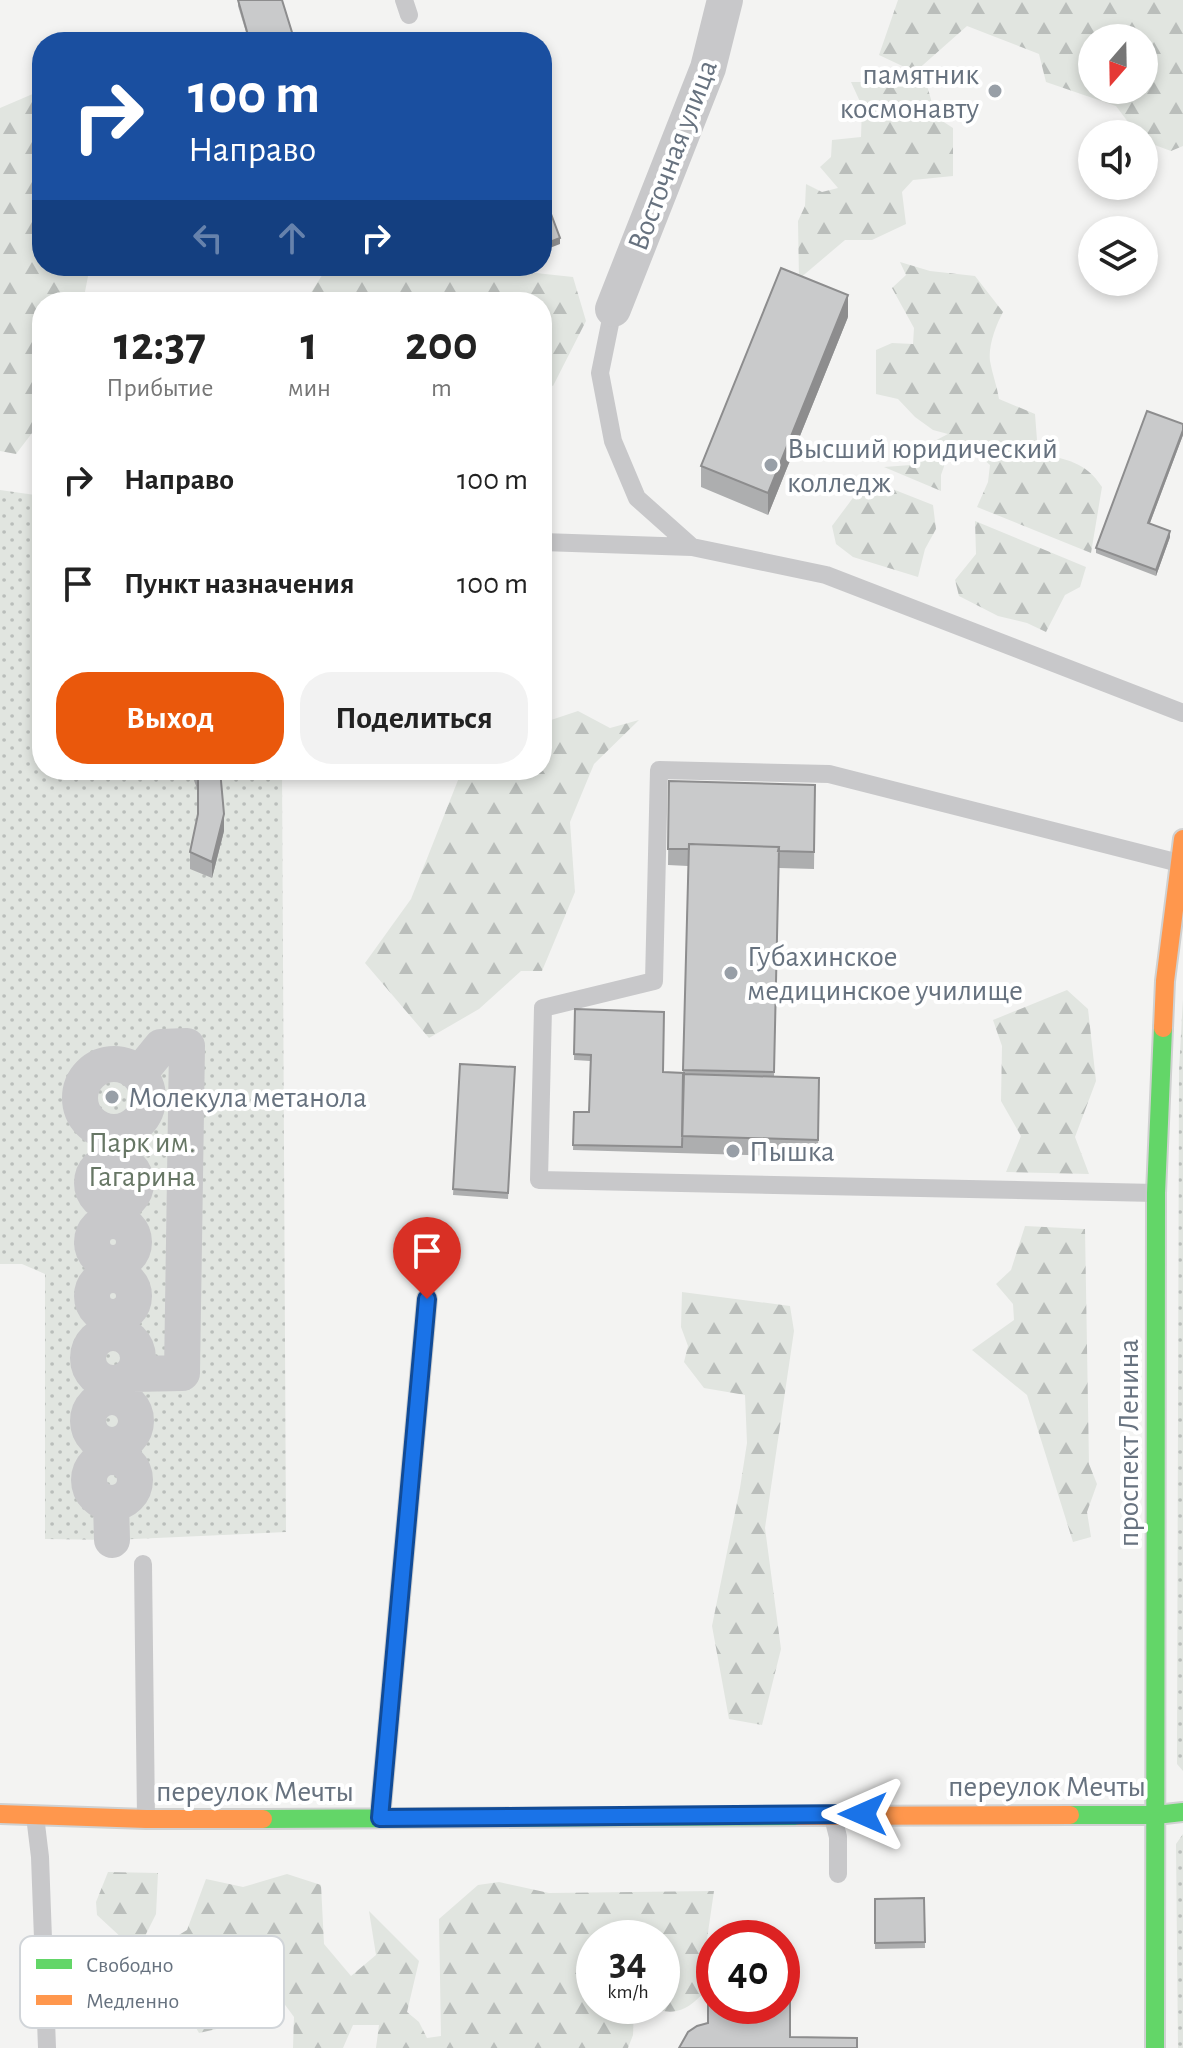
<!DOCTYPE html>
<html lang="ru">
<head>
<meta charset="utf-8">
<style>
	:root { --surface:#fff; --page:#f2f2f2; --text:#222; --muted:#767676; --accent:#ea580c }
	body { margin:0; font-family:"Alegreya Sans",sans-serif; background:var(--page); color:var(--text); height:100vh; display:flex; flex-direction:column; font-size:30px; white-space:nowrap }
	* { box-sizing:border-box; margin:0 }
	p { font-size:26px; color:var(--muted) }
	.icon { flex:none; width:44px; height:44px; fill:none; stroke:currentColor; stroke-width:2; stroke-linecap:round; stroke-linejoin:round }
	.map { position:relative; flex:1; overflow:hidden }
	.side { position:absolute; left:32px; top:292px; width:520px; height:488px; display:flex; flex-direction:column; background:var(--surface); border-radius:32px; box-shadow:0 4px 12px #0003 }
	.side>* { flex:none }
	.guide { position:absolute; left:32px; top:32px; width:520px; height:244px; border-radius:32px; box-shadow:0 4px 12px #0003; background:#1a4fa0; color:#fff; overflow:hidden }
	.needle { width:52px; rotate:200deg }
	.fabs { position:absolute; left:1078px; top:24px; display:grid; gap:16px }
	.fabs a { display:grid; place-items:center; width:80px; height:80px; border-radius:50%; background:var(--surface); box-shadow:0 4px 12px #0003; font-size:40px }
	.speed { position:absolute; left:576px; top:1920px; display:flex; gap:16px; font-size:40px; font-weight:700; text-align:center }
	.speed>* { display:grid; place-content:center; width:104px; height:104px; border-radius:50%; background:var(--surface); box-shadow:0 4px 12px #0003; line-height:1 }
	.speed small { font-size:20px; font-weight:400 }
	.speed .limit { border:12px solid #d22; background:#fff; color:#111 }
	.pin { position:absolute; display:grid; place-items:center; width:68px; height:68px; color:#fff; margin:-82px -34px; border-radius:50% 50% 50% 0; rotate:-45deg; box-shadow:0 0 8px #0007 }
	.pin .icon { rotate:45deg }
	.me { position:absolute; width:88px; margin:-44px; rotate:270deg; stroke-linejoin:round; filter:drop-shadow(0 0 6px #0008) }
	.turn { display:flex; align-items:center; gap:28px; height:168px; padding:0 24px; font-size:36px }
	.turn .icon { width:104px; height:104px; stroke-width:2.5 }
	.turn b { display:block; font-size:56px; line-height:68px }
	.lanes { display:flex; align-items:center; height:76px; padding:0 24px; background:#0003; justify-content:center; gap:40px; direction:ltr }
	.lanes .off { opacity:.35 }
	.eta { display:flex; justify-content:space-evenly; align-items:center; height:136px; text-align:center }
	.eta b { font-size:48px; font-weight:700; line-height:56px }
	.action { display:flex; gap:16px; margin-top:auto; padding:16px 24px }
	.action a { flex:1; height:92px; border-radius:32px; background:var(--accent); color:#fff; font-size:32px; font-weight:700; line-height:92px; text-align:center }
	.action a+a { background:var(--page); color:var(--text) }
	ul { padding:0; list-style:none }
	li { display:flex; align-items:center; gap:24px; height:104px; padding:0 24px }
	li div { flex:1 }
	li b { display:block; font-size:30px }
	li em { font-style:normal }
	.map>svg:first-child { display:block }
	.grass { fill:url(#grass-dots) }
	.forest { fill:url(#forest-firs); fill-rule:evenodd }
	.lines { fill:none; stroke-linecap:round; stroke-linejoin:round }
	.fast-casing { stroke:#d0d1d1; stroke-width:22 }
	.slow-casing { stroke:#d0d1d1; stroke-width:22 }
	.lane { stroke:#c8c8ca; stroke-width:18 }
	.street { stroke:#c8c8ca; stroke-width:36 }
	.fast { stroke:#63d668; stroke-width:18 }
	.slow { stroke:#ff974d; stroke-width:18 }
	.wall { fill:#adaeaf }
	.shaded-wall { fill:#8d8d8e }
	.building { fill:#c9cacb; stroke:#8d8d8e; stroke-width:2 }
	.route-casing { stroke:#114b97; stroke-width:20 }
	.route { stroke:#1a73e8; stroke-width:14 }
	.poi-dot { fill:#989fa7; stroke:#fff; stroke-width:3 }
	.labels { text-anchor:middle; stroke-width:8; stroke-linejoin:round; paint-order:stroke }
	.poi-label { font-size:30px; fill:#67727f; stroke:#fff; text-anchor:start }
	.street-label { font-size:30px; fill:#67727f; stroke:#fff }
	.park-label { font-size:30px; fill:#677765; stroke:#fff }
	.key { fill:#fff; stroke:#d1d5d9; stroke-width:2 }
	.key-label { font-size:22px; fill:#67727f }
</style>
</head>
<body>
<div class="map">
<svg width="1183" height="2048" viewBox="0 0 1183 2048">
	<defs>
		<pattern id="grass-dots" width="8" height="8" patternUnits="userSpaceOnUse" patternTransform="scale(2)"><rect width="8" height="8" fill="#e1e5e0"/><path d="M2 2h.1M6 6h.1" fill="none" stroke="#babebb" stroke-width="1.8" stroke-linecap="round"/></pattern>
		<pattern id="forest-firs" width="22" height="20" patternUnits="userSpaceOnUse" patternTransform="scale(2)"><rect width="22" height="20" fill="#e1e5e0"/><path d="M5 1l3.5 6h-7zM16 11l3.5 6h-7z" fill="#babebb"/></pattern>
	</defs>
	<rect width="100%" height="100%" fill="#f3f3f2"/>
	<path class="grass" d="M0 490 42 496V770H282L286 1532 112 1540 45 1539V1274L22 1264H0Z
		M1183 999V1771L1177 1764 1179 1070Z
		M1183 1834V2048H1178L1176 1844Z"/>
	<path class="forest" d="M898 0H1183V146L1171 151 1144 141V134H1137L1116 106 1046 82 1039 54 967 26 915 72 879 55ZM1092 38H1144V90H1092Z
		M851 82H926L936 117 953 128V176L913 180 902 192 906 224 872 240H845L799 279 798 221 805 206 806 184 822 192 838 188 820 167 831 157 832 140 861 137 862 106Z
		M42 90V266H90L83 302H42V420L16 454 0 451V108Z
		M900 262 930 271 975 276 1003 312C996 325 988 346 990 361 992 373 997 386 999 399L1035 414 1038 453C1067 460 1085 461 1102 487L1091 553 977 507 988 482 990 465C976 452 966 451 948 455L941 475V491L884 467 911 465 921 448 948 434 933 430 915 417 898 399 876 394V350L892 343 913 344 914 328 892 288 906 275Z
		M328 266H506L508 270 573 277 586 321 553 386 542 381V302H305Z
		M867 479 933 505 936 529 925 549 918 577 853 557 836 544 832 526Z
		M975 521 1086 567 1080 587 1065 595 1046 632 1027 623 998 616 959 596 955 580 976 554Z
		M578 711 610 728 639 720 594 764 570 822 575 892 542 971H521L479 1009 429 1038 365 963 411 899 462 770H542V723Z
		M1067 990 1088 1009 1096 1081 1075 1137 1089 1174 1006 1172 1021 1136 1001 1101 1002 1046 993 1020Z
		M1025 1226 1085 1229 1089 1464 1097 1484 1087 1512 1091 1537 1073 1542 1027 1395 972 1350 1014 1320 1013 1304 996 1284 1011 1270Z
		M682 1292 790 1306 794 1331 765 1528 781 1649 762 1725 729 1719 712 1626 740 1488 747 1443 745 1395 704 1388 684 1362 688 1346 681 1327Z
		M108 1872 158 1873 156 1914 137 1952 97 1915 96 1902Z
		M287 1874 321 1885 324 1944 351 1976 376 1955 369 1911 419 1961 407 2012 419 2022 427 2038 441 2036 439 1919 478 1885 499 1882 549 1893 714 1891 706 1946 714 1959V1981C694 2004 680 2021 648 2006H662V1938H594V2006H634L633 2035 628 2048H376L379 2025H353L343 2048H293L294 2017 266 1979 235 1980 221 2028 199 2033 174 1990 169 1941 187 1930 206 1879 243 1887Z"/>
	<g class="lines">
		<g class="fast-casing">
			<path id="fast" d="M1070 1815H1156L1183 1812
				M380 1818 427 1299
				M263 1819 800 1816
				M1155 2048 1156 1193 1163 1028"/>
		</g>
		<g class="slow-casing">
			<path id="slow" d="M1163 1028 1165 981 1183 839
				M0 1814 146 1819H263
				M800 1816 1070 1815"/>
		</g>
		<path class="lane" d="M404 0 409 15
			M613 309 600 373 613 441 637 498 692 547 826 575 1183 713
			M542 542 692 547
			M1156 1193 539 1180 543 1008 654 981 659 770 829 774 1179 863
			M143 1564 146 1819
			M35 1816 40 1857 47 2048
			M833 1817 838 1837V1874"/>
		<path class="street" d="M613 309 708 68 725 0
			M80 1098a34 34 0 1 1 68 0a34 34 0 1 1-68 0Z
			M92 1183a22 22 0 1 1 44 0a22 22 0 1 1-44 0Z
			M92 1242a21 21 0 1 1 42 0a21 21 0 1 1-42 0Z
			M92 1296a21 21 0 1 1 42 0a21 21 0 1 1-42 0Z
			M88 1358a25 25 0 1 1 50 0a25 25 0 1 1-50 0Z
			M132 1374 182 1373 187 1046 161 1047 139 1074
			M88 1421a24 24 0 1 1 48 0a24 24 0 1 1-48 0Z
			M89 1480a23 23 0 1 1 46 0a23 23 0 1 1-46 0Z
			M111 1504 112 1540"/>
		<use href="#fast" class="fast"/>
		<use href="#slow" class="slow"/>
	</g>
	<path class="wall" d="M238 0 295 42H249L238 6Z
		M848 317 768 515 701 487V466Z
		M1183 424V435L1150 523 1170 537 1156 576 1096 553V548Z
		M190 770H220L224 831 212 878 190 869V852L198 815V791Z
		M669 781 815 785 814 869 779 868 774 1077 819 1078 818 1157 573 1150 574 1112H589L590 1061 574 1060 575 1009 663 1072 683 1073 688 866 668 865Z
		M460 1064 515 1067 508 1199 453 1195Z
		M924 1898 925 1948 875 1949V1899Z"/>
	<path class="shaded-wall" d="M560 238V244L542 251V245Z
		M848 295V317L768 515V493Z
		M1183 430V435L1148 528V523Z
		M1170 531V537L1156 576V570Z
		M549 620V626L542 647V642Z
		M224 814V831L212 878V862Z"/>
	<path class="building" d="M238 0H282L295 42H250Z
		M542 190 560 238 542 245Z
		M781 268 848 295 768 493 701 466Z
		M1147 411 1183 424V430L1148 523 1170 531 1156 570 1096 548Z
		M542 618 549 620 542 642Z
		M196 770H220L224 814 212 862 190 852 198 814V774Z
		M669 781 815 785 814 852 778 851 779 847 689 844V849H668Z
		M689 844 779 847 774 1072 683 1070Z
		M575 1009 664 1012 663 1072 684 1073 682 1147 573 1145 574 1112H589L591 1055 574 1054Z
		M460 1064 515 1067 508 1193 453 1189Z
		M683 1074 819 1078 818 1140 682 1136Z
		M924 1898 925 1942 875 1943V1899Z
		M708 1994H714V2006H782V1995H790V2037L857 2038V2048H679L688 2032 697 2026 708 2023Z"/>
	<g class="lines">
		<g class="route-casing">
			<path id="route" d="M427 1299 380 1818 863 1814"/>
		</g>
		<use href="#route" class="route"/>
	</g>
	<g class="poi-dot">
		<circle cx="995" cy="91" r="8"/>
		<circle cx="771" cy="465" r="8"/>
		<circle cx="731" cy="973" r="8"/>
		<circle cx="112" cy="1097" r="8"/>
		<circle cx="733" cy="1151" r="8"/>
	</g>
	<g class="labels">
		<g class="poi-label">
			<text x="979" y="84" text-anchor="end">памятник<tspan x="979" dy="34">космонавту</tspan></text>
			<text x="787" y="458">Высший юридический<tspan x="787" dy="34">колледж</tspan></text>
			<text x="747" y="966">Губахинское<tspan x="747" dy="34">медицинское училище</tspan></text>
			<text x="128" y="1107">Молекула метанола</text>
			<text x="749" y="1161">Пышка</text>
		</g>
		<g class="street-label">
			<text transform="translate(672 155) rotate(-69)" y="10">Восточная улица</text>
			<text transform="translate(1128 1443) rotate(-90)" y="10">проспект Ленина</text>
			<text x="1047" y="1796">переулок Мечты</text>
			<text x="255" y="1801">переулок Мечты</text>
		</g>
		<g class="park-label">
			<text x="142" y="1152">Парк им.<tspan x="142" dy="34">Гагарина</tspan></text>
		</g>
	</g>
	<rect x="20" y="1936" width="264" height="92" rx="12" class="key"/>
	<rect x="36" y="1959" width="36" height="10" fill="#63d668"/>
	<rect x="36" y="1995" width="36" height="10" fill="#ff974d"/>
	<g class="key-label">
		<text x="86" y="1972">Свободно</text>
		<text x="86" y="2008">Медленно</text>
	</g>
</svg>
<div class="fabs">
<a><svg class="needle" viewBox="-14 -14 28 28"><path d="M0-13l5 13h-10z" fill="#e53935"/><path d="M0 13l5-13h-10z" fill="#767676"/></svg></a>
<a><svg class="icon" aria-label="sound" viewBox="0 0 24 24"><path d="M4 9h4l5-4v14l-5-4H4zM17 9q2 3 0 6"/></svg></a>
<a><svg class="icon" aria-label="layers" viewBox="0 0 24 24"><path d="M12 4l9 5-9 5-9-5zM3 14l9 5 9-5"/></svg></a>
</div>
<div class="speed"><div>34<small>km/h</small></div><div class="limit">40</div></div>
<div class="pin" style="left:427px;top:1299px;background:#d93025"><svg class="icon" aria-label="arrive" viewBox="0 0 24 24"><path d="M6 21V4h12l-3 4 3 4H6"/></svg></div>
<svg class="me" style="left:863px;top:1814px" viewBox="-20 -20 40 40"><path d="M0-17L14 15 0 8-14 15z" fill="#1a73e8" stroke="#fff" stroke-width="4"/></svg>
<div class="guide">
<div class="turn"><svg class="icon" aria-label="right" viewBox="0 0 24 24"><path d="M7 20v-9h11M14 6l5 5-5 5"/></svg><div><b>100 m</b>Направо</div></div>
<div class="lanes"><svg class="icon off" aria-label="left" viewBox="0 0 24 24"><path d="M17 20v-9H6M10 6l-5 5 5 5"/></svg><svg class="icon off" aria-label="ahead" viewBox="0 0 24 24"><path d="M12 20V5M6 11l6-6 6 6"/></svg><svg class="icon" aria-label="right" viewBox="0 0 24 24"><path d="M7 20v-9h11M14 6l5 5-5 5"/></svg></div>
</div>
<section class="side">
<div class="eta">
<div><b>12:37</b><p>Прибытие</p></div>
<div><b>1</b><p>мин</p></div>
<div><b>200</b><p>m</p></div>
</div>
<ul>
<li><svg class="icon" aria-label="right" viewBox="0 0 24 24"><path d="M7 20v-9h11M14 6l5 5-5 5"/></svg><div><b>Направо</b></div><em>100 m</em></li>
<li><svg class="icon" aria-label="arrive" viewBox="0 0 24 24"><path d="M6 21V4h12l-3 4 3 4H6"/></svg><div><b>Пункт назначения</b></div><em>100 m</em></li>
</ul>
<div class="action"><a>Выход</a><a>Поделиться</a></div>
</section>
</div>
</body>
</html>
